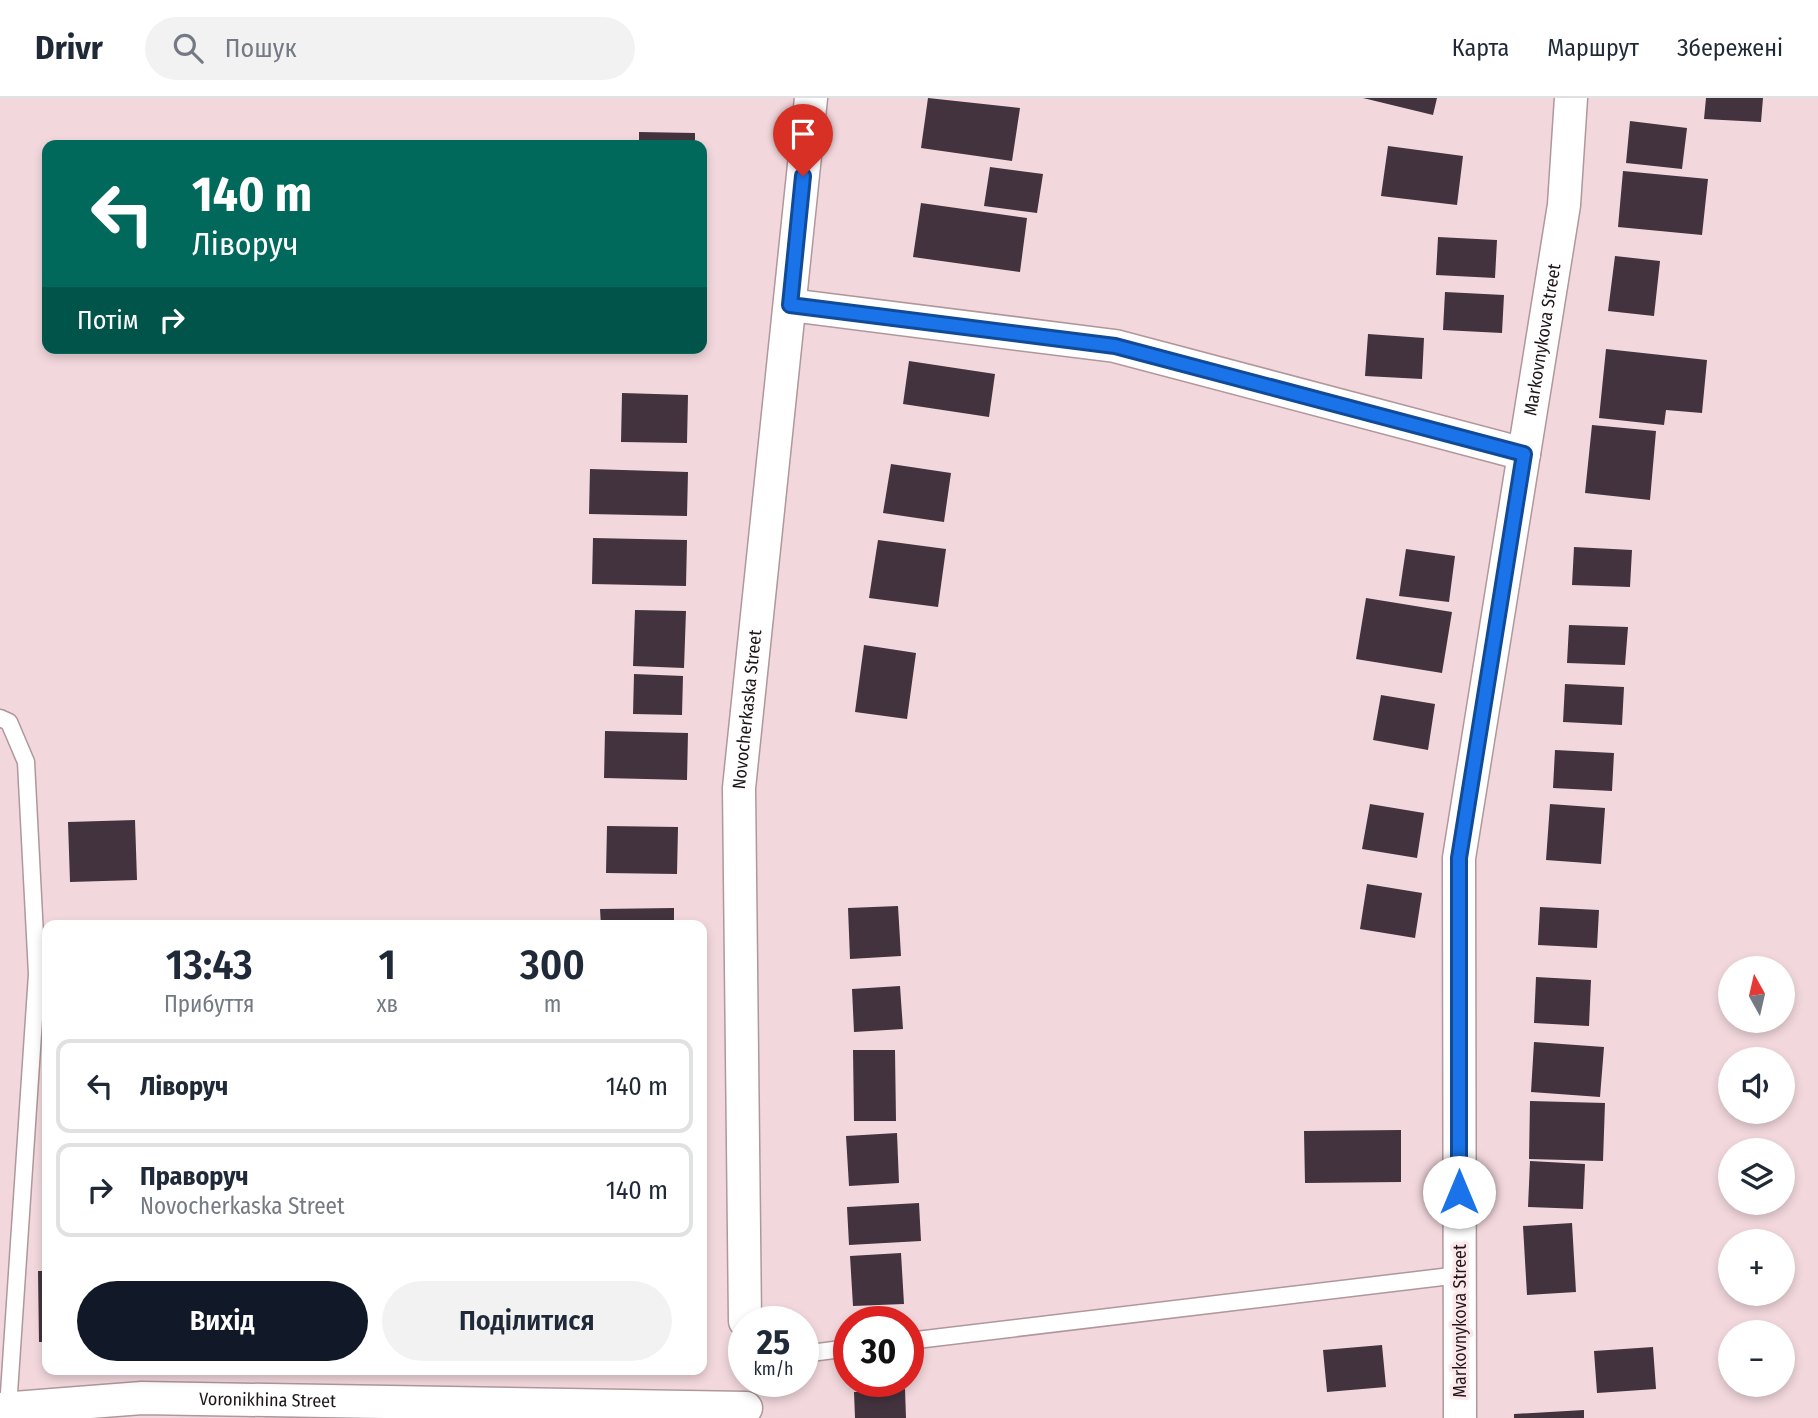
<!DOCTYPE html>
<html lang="uk">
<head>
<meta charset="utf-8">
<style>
	:root { --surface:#fff; --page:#f2f2f3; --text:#1f2937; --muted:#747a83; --line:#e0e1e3; --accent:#111827 }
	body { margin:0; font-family:"Fira Sans Condensed",sans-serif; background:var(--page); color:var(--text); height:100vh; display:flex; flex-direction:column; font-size:26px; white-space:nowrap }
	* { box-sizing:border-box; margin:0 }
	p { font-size:23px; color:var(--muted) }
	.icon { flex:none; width:38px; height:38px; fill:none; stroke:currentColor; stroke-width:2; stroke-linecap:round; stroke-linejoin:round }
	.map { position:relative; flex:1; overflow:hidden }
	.panel { position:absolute; left:42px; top:822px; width:665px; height:455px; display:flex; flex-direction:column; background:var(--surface); border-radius:14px; box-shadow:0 4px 10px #0003 }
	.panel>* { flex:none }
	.banner { position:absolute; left:42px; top:42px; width:665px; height:214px; border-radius:14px; box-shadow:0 4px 10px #0003; background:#00695c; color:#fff; overflow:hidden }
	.needle { width:46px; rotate:352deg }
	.fabs { position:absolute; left:1718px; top:858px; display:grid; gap:14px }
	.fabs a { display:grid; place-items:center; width:77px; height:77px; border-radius:50%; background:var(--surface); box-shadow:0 4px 10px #0003; font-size:35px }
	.speed { position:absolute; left:728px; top:1208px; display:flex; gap:14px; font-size:35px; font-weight:700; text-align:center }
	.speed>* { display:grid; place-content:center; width:91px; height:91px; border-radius:50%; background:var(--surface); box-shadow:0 4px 10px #0003; line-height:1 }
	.speed small { font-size:18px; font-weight:400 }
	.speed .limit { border:10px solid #d22; background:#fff; color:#111 }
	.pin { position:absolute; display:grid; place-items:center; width:60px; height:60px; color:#fff; margin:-72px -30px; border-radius:50% 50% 50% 0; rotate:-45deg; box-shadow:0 0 7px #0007 }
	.pin .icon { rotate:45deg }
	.me { position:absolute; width:77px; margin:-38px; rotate:0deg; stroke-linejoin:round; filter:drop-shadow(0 0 5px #0008) }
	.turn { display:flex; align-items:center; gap:24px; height:147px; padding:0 35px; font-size:32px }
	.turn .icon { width:91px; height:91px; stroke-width:2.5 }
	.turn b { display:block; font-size:49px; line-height:60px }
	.then { display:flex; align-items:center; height:66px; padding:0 35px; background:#0003; gap:14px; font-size:26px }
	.eta { display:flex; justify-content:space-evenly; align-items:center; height:119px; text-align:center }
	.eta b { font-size:42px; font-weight:600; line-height:49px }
	.button { display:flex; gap:14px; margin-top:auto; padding:14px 35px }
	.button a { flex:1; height:80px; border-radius:42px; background:var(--accent); color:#fff; font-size:28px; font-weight:600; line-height:80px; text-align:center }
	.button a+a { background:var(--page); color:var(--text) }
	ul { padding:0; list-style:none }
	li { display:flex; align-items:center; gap:21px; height:94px; margin:0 14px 10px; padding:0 21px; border:4px solid var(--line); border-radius:14px }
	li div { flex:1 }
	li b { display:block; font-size:26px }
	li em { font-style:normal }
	header { display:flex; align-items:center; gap:42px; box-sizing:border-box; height:98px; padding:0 35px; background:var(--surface); border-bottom:2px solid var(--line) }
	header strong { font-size:33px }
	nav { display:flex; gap:38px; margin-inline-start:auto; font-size:24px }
	.search { width:490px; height:63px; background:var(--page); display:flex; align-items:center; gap:18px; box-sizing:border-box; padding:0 24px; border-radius:38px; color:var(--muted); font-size:26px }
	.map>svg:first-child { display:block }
	.building { fill:#43333e }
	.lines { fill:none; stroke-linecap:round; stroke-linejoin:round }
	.lane-casing { stroke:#b0979c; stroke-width:19 }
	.street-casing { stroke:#b0979c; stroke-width:35 }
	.lane { stroke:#fff; stroke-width:16 }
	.street { stroke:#fff; stroke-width:32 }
	.route-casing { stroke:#114b97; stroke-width:18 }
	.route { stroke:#1a73e8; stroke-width:12 }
	.labels { text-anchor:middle; stroke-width:7; stroke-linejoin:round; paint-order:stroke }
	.street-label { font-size:18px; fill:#1f1618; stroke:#fce7eb }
</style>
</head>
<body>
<header>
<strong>Drivr</strong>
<div class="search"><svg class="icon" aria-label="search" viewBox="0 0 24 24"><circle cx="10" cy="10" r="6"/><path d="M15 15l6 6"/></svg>Пошук</div>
<nav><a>Карта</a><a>Маршрут</a><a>Збережені</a></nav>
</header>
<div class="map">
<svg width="1818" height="1320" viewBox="0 0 1818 1320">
	<rect width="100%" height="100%" fill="#f2d8dd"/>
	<path class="building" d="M928 0 1020 10 1012 63 921 50Z
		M1363 0H1437L1433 17Z
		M1706 0H1763L1761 24 1704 21Z
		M1630 23 1687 30 1682 71 1626 65Z
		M639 34 695 35V47H639Z
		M1388 48 1463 58 1457 107 1381 98Z
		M990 69 1043 76 1037 115 984 108Z
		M1623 73 1708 81 1702 137 1618 129Z
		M921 105 1027 120 1020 174 913 159Z
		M1438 139 1497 142 1495 180 1436 177Z
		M1615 158 1660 163 1654 218 1608 213Z
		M1445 194 1504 197 1502 235 1443 232Z
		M1368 236 1424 240 1422 281 1365 278Z
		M628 250H683V254L628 253Z
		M1606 251 1707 262 1702 315 1666 312 1664 327 1599 320Z
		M909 263 995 276 989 319 903 306Z
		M622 295 688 297 687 345 621 344Z
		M1592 327 1656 333 1650 402 1585 395Z
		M891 366 951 375 944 424 883 415Z
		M590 371 688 374 687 418 589 416Z
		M593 440 687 442 686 488 592 486Z
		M878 442 946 451 938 509 869 500Z
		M1574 449 1632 452 1630 489 1572 487Z
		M1406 451 1455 458 1449 504 1399 498Z
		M1366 500 1452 514 1442 575 1356 561Z
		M635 512 686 513 684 570 633 568Z
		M1569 527 1628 529 1625 567 1567 565Z
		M864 547 916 555 907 621 855 614Z
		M634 576 683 578 682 617 633 616Z
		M1565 586 1624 589 1622 627 1563 624Z
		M1381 597 1435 606 1428 652 1373 642Z
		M605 633 688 635 687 682 604 680Z
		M1555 652 1614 655 1612 693 1553 690Z
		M1370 706 1424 715 1417 760 1362 751Z
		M1550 706 1605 710 1601 766 1546 762Z
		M135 722 137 782 70 784 68 724Z
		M607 728 678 729 677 776 606 775Z
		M1367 786 1422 795 1415 840 1360 831Z
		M898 808 901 858 850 861 848 810Z
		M1540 809 1599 812 1597 850 1538 847Z
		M674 810V828H601L600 811Z
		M1536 879 1591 882 1589 928 1534 925Z
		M900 888 903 931 854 934 852 891Z
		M1534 944 1604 949 1600 999 1531 994Z
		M853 952H895L896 1023H854Z
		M1530 1003 1605 1005 1603 1063 1529 1061Z
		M1401 1032V1084L1305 1085 1304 1033Z
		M897 1035 899 1085 849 1088 846 1038Z
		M1530 1063 1585 1066 1583 1111 1528 1109Z
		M919 1105 921 1143 849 1147 847 1109Z
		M1572 1125 1576 1194 1527 1197 1523 1128Z
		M901 1155 904 1206 853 1208 850 1158Z
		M38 1173H47V1244H39Z
		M1382 1247 1386 1289 1327 1294 1323 1252Z
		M1653 1249 1656 1291 1597 1295 1594 1253Z
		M905 1291 906 1320H855L854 1294Z
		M1584 1312V1320H1514V1316Z"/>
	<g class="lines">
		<g class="lane-casing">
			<path id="lane" d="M0 620 9 624 26 664 37 876 8 1310
				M908 1243 1459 1177
				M803 1256 849 1250"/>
		</g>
		<g class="street-casing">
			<g id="street">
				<path d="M790 207 1115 248 1524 356"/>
				<path id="s1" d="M745 1223 739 690 811 0"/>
				<path id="s2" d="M0 1311 142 1300 746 1310"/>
				<path id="s3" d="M1460 1320 1459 760 1564 107 1571 0"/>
			</g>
		</g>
		<use href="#lane" class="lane"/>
		<use href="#street" class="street"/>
	</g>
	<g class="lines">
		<g class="route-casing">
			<path id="route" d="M803 78 790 207 1115 248 1524 356 1459 760V1094"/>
		</g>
		<use href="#route" class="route"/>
	</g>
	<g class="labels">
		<g class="street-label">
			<text dy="6" stroke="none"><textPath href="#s3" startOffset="1085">Markovnykova Street</textPath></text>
			<text dy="6" stroke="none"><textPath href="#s1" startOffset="612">Novocherkaska Street</textPath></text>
			<text transform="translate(1460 1223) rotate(-90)" y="6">Markovnykova Street</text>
			<text dy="6" stroke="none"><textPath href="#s2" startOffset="268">Voronikhina Street</textPath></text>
		</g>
	</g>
</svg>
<div class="fabs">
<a><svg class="needle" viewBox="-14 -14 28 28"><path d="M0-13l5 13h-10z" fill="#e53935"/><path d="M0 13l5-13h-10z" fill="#747a83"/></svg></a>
<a><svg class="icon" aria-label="sound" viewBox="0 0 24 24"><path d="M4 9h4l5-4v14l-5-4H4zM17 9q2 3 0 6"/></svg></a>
<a><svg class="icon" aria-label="layers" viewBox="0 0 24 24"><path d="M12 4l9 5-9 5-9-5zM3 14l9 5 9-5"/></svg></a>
<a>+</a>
<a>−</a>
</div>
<div class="speed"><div>25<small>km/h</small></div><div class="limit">30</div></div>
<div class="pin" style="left:803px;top:78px;background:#d93025"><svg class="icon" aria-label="arrive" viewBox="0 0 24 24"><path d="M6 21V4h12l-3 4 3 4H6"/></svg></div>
<svg class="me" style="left:1459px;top:1094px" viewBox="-20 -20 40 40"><circle r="19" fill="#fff"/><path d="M0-13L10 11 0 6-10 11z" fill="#1a73e8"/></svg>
<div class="banner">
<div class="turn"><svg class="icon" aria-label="left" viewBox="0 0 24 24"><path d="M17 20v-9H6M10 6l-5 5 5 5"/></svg><div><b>140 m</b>Ліворуч</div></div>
<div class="then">Потім<svg class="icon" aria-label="right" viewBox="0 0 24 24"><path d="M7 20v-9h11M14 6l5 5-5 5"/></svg></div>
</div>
<section class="panel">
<div class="eta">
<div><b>13:43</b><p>Прибуття</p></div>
<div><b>1</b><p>хв</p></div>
<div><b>300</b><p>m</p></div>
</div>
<ul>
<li><svg class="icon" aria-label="left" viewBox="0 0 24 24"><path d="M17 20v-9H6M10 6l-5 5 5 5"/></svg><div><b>Ліворуч</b></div><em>140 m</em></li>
<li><svg class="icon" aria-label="right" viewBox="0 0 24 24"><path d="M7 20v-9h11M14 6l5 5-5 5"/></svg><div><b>Праворуч</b><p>Novocherkaska Street</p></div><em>140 m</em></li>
</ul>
<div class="button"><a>Вихід</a><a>Поділитися</a></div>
</section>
</div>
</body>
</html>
